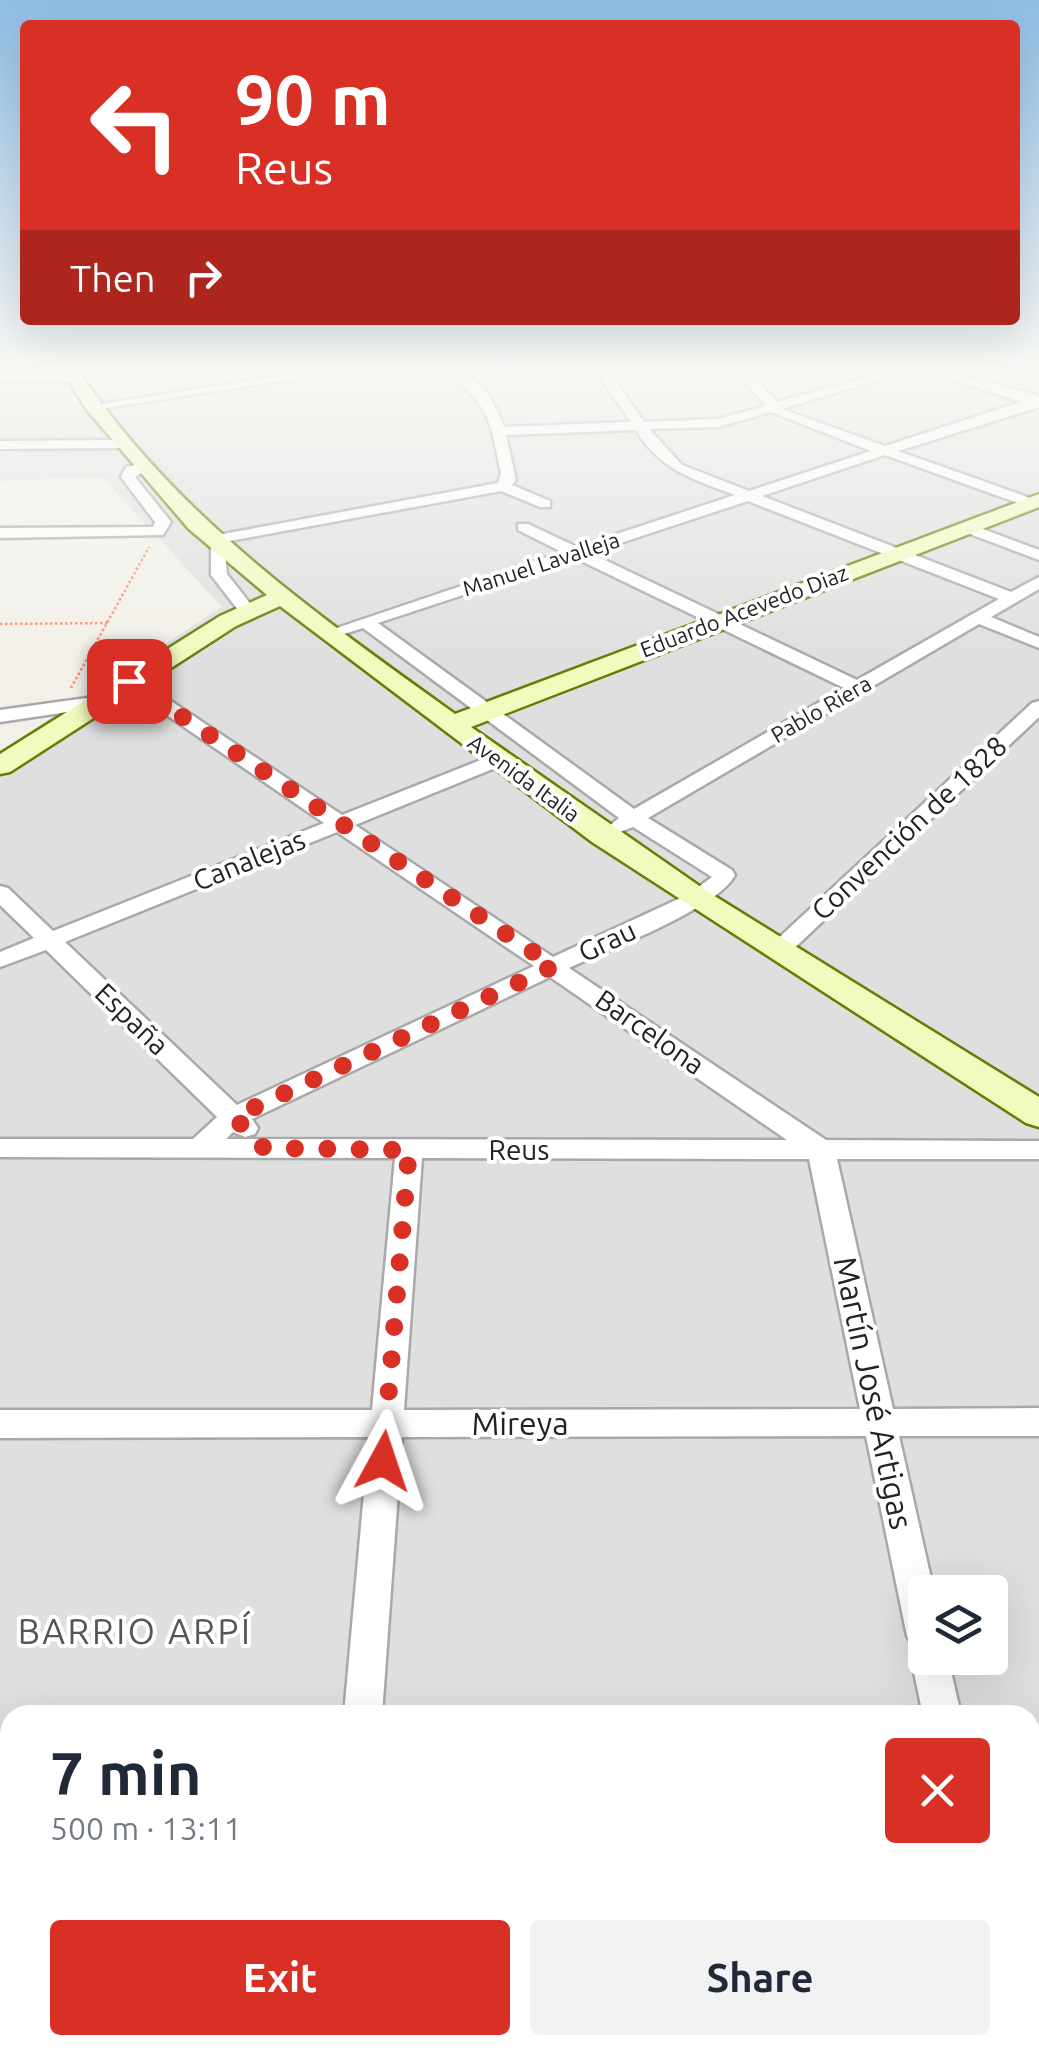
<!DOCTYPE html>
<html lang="en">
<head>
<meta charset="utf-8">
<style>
	:root { --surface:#fff; --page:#f2f2f3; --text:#1f2937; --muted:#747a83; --accent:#d93025 }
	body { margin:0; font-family:Ubuntu,sans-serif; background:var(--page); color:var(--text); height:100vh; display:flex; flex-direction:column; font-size:38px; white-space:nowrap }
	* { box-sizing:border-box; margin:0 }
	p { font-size:32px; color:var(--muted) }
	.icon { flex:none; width:55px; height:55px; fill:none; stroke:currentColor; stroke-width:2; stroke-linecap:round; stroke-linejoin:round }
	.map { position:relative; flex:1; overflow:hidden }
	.sheet { position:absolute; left:0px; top:1705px; width:1040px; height:350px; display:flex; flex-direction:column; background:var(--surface); border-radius:30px 30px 0 0; box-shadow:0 10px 40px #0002 }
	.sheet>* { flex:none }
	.top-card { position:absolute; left:20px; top:20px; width:1000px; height:305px; border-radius:10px; box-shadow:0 10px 40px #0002; background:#d93025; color:#fff; overflow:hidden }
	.controls { position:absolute; left:908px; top:1575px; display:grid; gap:20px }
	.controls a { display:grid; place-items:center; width:100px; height:100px; border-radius:10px; background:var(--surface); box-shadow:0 10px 40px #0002; font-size:50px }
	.pin { position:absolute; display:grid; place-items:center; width:85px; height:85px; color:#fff; margin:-42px; border-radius:20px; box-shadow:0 5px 15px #0006 }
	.me { position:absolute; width:110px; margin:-55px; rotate:5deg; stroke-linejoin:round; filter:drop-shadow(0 0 8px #0008) }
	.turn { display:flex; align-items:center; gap:35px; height:210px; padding:0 50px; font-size:45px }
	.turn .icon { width:130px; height:130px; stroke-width:2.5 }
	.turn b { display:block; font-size:70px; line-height:85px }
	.then { display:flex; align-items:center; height:95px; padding:0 50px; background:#0003; gap:20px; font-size:38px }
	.round { display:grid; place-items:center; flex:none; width:105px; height:105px; border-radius:10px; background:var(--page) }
	.head { display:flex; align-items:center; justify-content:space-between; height:170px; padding:0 50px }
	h1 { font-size:60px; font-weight:700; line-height:75px }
	.primary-button { display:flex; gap:20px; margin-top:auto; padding:20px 50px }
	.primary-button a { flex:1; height:115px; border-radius:10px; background:var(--accent); color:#fff; font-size:40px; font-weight:700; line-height:115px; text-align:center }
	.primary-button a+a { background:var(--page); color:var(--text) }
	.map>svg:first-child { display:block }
	.residential { fill:#e0dfdf; fill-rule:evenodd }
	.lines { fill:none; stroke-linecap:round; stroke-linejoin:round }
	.street-casing { stroke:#a9a9a9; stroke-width:5 }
	.secondary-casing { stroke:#647e04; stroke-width:5 }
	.path { stroke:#fb8e71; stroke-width:2.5; stroke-dasharray:2.5 2.5; stroke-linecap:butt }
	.street { fill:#fff; fill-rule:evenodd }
	.secondary { fill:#f1fbbe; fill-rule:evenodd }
	.route { stroke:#d93025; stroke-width:18; stroke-dasharray:0 32.4 }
	.labels { text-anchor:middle; stroke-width:8; stroke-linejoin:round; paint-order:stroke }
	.far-street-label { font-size:22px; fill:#222; stroke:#fff }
	.street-label { font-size:28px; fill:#222; stroke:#fff }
	.near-street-label { font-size:32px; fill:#222; stroke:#fff }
	.near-neighbourhood-label { font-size:35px; letter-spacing:2.5px; fill:#555; stroke:#fff }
</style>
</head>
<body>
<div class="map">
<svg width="1039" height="2055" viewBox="0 0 1039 2055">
	<rect width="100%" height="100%" fill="#f2f0e9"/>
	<path class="residential" d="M0 370H1039V2055H0V751L222 607 102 477 0 481ZM925 1592H990V1658H925ZM10 1715H1030V2045H10Z"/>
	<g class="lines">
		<g class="street-casing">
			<path id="street" d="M321 370H352L93 410 87 406Z
				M444 370C477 370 493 398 504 427L631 422 595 370H608L644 422 717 419 766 406 735 370H747L777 402 892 370H911L782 409 885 446 1021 402 924 370H942L1039 396V407L898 451 1036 500V506H1026L885 455 762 496 1011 592 1039 577V589L991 617 1039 637V648L979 624 648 818 732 870 735 875C719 908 606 951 569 968L826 1140 1039 1141V1159H837L893 1409 1039 1408V1436H899L934 1592H925V1658H948L961 1715H923L911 1658 915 1649 907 1636 866 1436 402 1437 382 1715H344L369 1437 0 1438V1410H372L395 1158 0 1157V1139H193L217 1117 46 950 0 967V952L34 938 0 905V886L8 888 53 931 324 823 123 685V677H135L342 815 491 756H505V764L355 825 553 957 689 894 712 877 633 827 620 832 613 830 609 826 619 818 363 628 328 639 319 634 562 552 518 530V524H528L577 547 735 495C693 479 660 470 636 430L506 435 516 480 512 485 550 501V507H540L501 491 224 542 227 574 256 611 254 615H242L211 575V544L204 540 207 537 498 483 501 473C489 415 490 407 444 370ZM771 412 871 451 749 491 682 465 649 429 718 427ZM748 501 999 599 857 680 590 553ZM575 558 844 688 634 809 378 623ZM337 832 534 966 237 1105 65 942ZM550 977 787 1140 226 1139 233 1132 245 1137 255 1134 258 1128 252 1119ZM422 1158 809 1159 860 1409 404 1410Z
				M0 374H72L78 378 72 382H0Z
				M0 441 125 440 132 444 125 448 0 449Z
				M145 463 152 467 135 477 171 522 163 535 0 538V528L153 527 155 522 121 477 126 467Z
				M967 523 1039 550V560L962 531V525Z
				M94 697 103 703 101 707 0 722V710Z
				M1039 701V717L787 955H771L767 950 771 945 1032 703Z
				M1030 1817H1039V1857H1030Z
				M0 1818H10V1858H0Z
				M1030 2032 1038 2055H992L991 2045H1030Z
				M312 2045H356V2055H310Z"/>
		</g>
		<g class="secondary-casing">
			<path id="secondary" d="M62 370H78C173 514 317 615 455 714L1039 494V507L471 727 708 892 1039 1097V1127L1026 1123 592 842 280 606 236 626 10 772 0 774V754L220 616 267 595 189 529 87 410Z"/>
		</g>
		<path class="path" d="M0 624 110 623
			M71 688 149 547"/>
		<use href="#street" class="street"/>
		<use href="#secondary" class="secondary"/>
	</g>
	<linearGradient id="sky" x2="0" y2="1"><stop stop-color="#8fbee4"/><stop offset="0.56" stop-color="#f9f8f5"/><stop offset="1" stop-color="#f9f8f5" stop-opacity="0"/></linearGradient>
	<rect width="1039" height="658" fill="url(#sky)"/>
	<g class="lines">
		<path class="route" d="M129 681 554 966 234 1117 264 1148 409 1150 383 1461"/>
	</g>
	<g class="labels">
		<g class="far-street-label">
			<text transform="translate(541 564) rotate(-18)" y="8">Manuel Lavalleja</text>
			<text transform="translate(744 611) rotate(-21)" y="8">Eduardo Acevedo Diaz</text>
			<text transform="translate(821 709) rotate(-30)" y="8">Pablo Riera</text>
			<text transform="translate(524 778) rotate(36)" y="8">Avenida Italia</text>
		</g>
		<g class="street-label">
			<text transform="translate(909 828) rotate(-43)" y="10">Convención de 1828</text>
			<text transform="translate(249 860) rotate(-22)" y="10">Canalejas</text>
			<text transform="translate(607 941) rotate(-25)" y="10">Grau</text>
			<text transform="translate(132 1019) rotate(44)" y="10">España</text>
			<text transform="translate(650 1032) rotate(35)" y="10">Barcelona</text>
			<text x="519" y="1160">Reus</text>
		</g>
		<g class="near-street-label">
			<text transform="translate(873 1393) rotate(78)" y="11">Martín José Artigas</text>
			<text x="520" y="1435">Mireya</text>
		</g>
		<g class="near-neighbourhood-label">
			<text x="135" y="1644">BARRIO ARPÍ</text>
		</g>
	</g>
</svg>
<div class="controls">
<a><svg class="icon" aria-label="layers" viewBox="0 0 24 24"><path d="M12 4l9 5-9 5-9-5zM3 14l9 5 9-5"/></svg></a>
</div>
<div class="pin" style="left:129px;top:681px;background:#d93025"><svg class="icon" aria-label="arrive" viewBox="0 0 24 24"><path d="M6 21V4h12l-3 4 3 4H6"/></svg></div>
<svg class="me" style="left:383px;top:1461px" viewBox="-20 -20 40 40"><path d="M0-17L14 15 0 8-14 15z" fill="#d93025" stroke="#fff" stroke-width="4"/></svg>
<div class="top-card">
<div class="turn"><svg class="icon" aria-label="left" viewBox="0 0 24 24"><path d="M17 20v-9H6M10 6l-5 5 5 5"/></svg><div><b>90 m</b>Reus</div></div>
<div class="then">Then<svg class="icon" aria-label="right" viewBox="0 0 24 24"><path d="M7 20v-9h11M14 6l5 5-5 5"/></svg></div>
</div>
<section class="sheet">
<div class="head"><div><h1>7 min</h1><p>500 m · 13:11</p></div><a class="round" style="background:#d93025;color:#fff"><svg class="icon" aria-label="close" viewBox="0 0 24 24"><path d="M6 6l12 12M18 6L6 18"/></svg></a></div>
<div class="primary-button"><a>Exit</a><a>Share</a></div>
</section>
</div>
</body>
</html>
